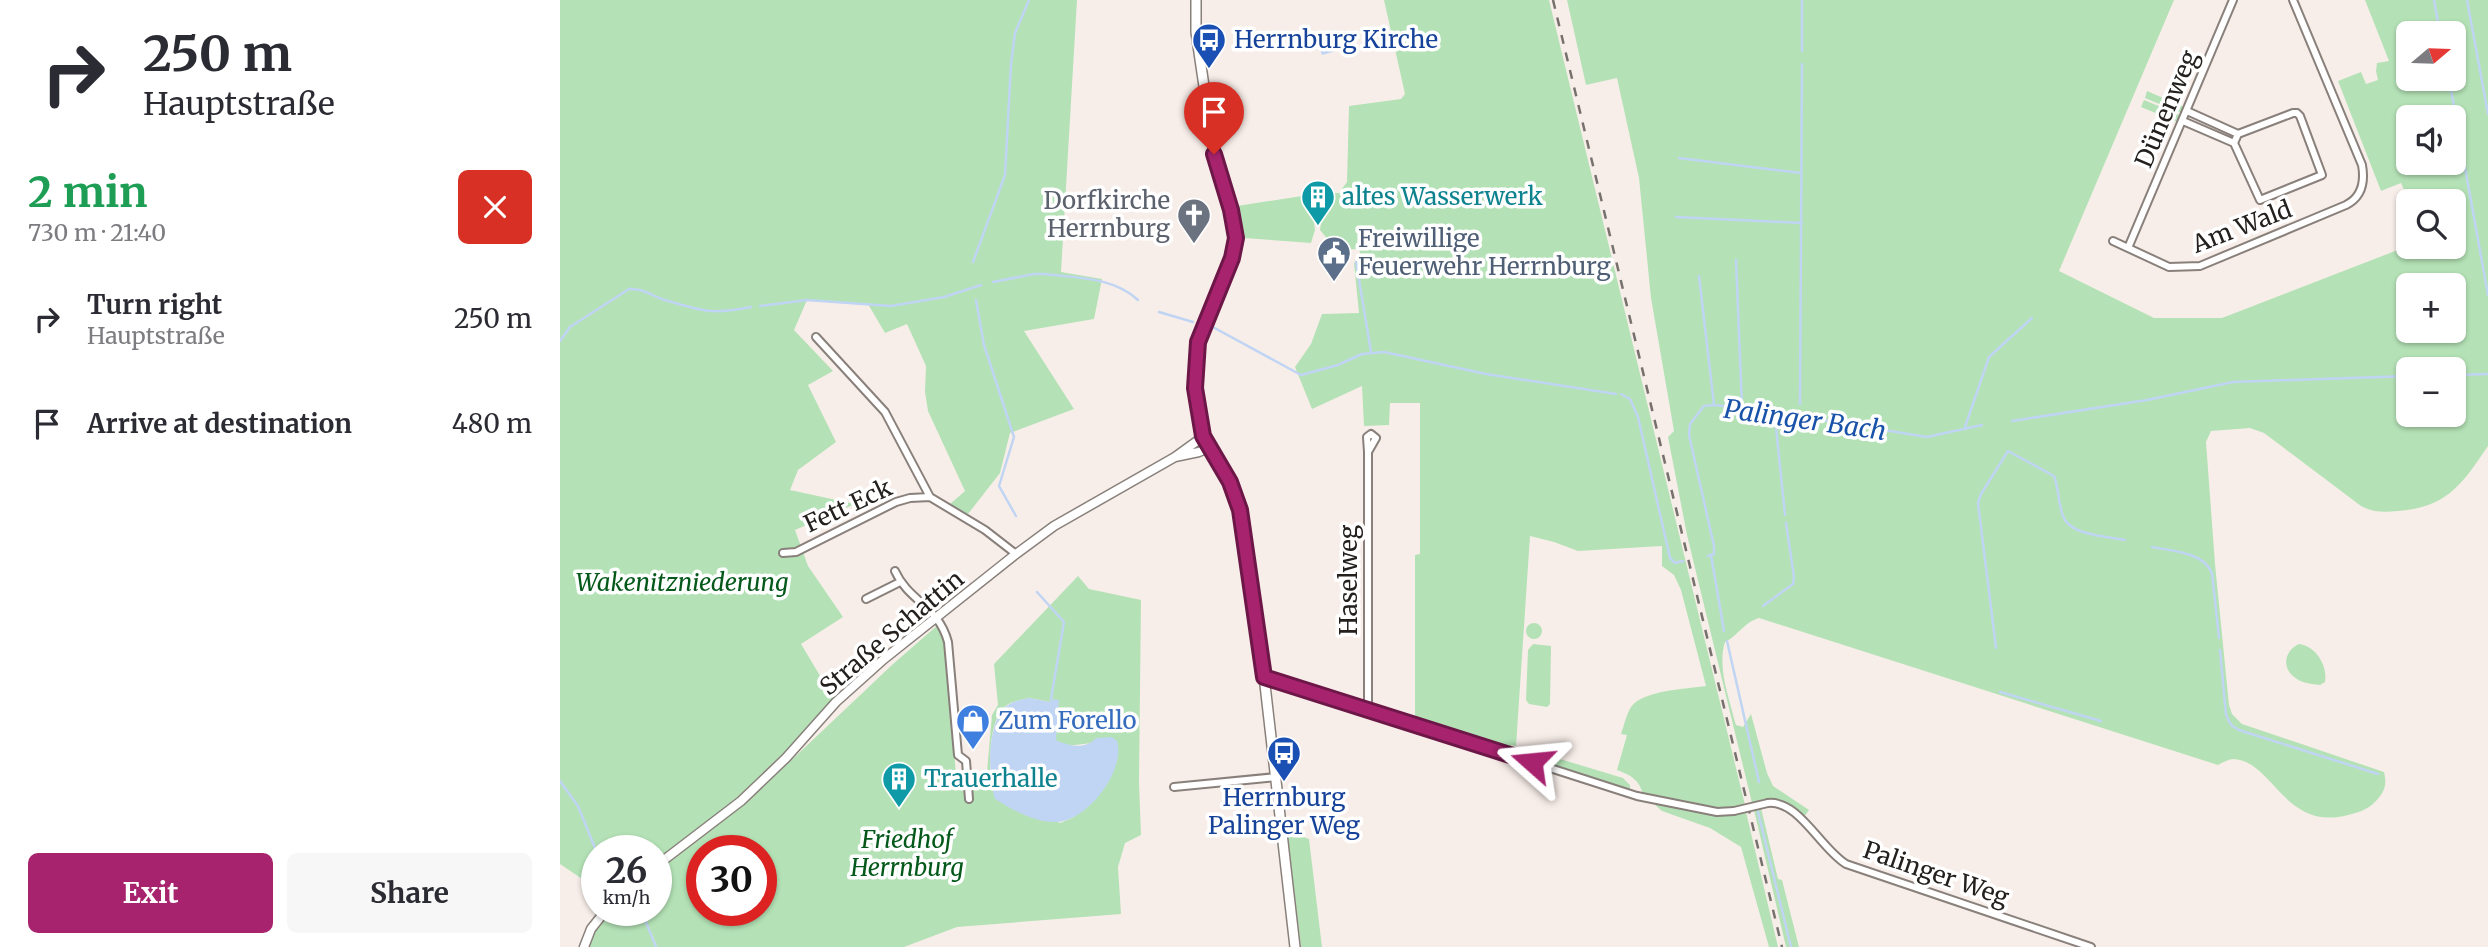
<!DOCTYPE html>
<html lang="en">
<head>
<meta charset="utf-8">
<style>
	:root { --surface:#fff; --page:#f7f7f7; --text:#2b2b33; --muted:#7c7c81; --accent:#a7236e }
	body { margin:0; font-family:Merriweather,serif; background:var(--page); color:var(--text); height:100vh; display:flex; flex-direction:column; font-size:26px; white-space:nowrap }
	* { box-sizing:border-box; margin:0 }
	p { font-size:23px; color:var(--muted) }
	.icon { flex:none; width:38px; height:38px; fill:none; stroke:currentColor; stroke-width:2; stroke-linecap:round; stroke-linejoin:round }
	.map { position:relative; flex:1; overflow:hidden }
	.panel { display:flex; flex-direction:column; background:var(--surface); width:560px }
	.panel>* { flex:none }
	.top-card { background:#fff; color:var(--text); overflow:hidden }
	.needle { width:46px; rotate:71deg }
	.controls { position:absolute; left:1836px; top:21px; display:grid; gap:14px }
	.controls a { display:grid; place-items:center; width:70px; height:70px; border-radius:10px; background:var(--surface); box-shadow:0 2px 5px #0004; font-size:35px }
	.speed { position:absolute; left:21px; top:835px; display:flex; gap:14px; font-size:35px; font-weight:700; text-align:center }
	.speed>* { display:grid; place-content:center; width:91px; height:91px; border-radius:50%; background:var(--surface); box-shadow:0 2px 5px #0004; line-height:1 }
	.speed small { font-size:18px; font-weight:400 }
	.speed .limit { border:10px solid #d22; background:#fff; color:#111 }
	.pin { position:absolute; display:grid; place-items:center; width:60px; height:60px; color:#fff; margin:-72px -30px; border-radius:50% 50% 50% 0; rotate:-45deg; box-shadow:0 0 7px #0007 }
	.pin .icon { rotate:45deg }
	.me { position:absolute; width:77px; margin:-38px; rotate:288deg; stroke-linejoin:round; filter:drop-shadow(0 0 5px #0008) }
	.turn { display:flex; align-items:center; gap:24px; height:147px; padding:0 28px; font-size:32px }
	.turn .icon { width:91px; height:91px; stroke-width:2.5 }
	.turn b { display:block; font-size:49px; line-height:60px }
	.round { display:grid; place-items:center; flex:none; width:74px; height:74px; border-radius:10px; background:var(--page) }
	.head { display:flex; align-items:center; justify-content:space-between; height:119px; padding:0 28px }
	h1 { font-size:42px; font-weight:700; line-height:52px; color:#1e9e55 }
	.cta { display:flex; gap:14px; margin-top:auto; padding:14px 28px }
	.cta a { flex:1; height:80px; border-radius:10px; background:var(--accent); color:#fff; font-size:28px; font-weight:700; line-height:80px; text-align:center }
	.cta a+a { background:var(--page); color:var(--text) }
	ul { padding:0; list-style:none }
	li { display:flex; align-items:center; gap:21px; height:105px; padding:0 28px }
	li div { flex:1 }
	li b { display:block; font-size:26px }
	li em { font-style:normal }
	main { display:flex; flex:1; min-height:0 }
	.map>svg:first-child { display:block }
	.green { fill:#b4e2b6; fill-rule:evenodd }
	.water { fill:#c0d4f3 }
	.lines { fill:none; stroke-linecap:round; stroke-linejoin:round }
	.stream { stroke:#c0d4f3; stroke-width:2.5 }
	.minor-casing { stroke:#89807b; stroke-width:10 }
	.tertiary-casing { stroke:#89807b; stroke-width:11 }
	.secondary-casing { stroke:#89807b; stroke-width:12 }
	.minor { stroke:#fff; stroke-width:6 }
	.tertiary { stroke:#fff; stroke-width:8 }
	.secondary { stroke:#fff; stroke-width:9 }
	.rail { stroke:#77716e; stroke-width:2.5; stroke-dasharray:9 9; stroke-linecap:butt }
	.minor-bridge-casing { stroke:#89807b; stroke-width:10; stroke-linecap:butt }
	.minor-bridge { stroke:#fff; stroke-width:6 }
	.route-casing { stroke:#6d1748; stroke-width:18 }
	.route { stroke:#a7236e; stroke-width:12 }
	.labels { text-anchor:middle; stroke-width:7; stroke-linejoin:round; paint-order:stroke }
	.transit-label { font-size:24px; fill:#164399; stroke:#fff; text-anchor:start }
	.street-label { font-size:24px; fill:#23201e; stroke:#fff }
	.culture-label { font-size:24px; fill:#0d838f; stroke:#fff; text-anchor:start }
	.worship-label { font-size:24px; fill:#5b616d; stroke:#fff; text-anchor:end }
	.service-label { font-size:24px; fill:#4e5e75; stroke:#fff; text-anchor:start }
	.park-label { font-size:24px; font-style:italic; fill:#04591a; stroke:#fff }
	.shop-label { font-size:24px; fill:#366cbe; stroke:#fff; text-anchor:start }
	.water-label { font-size:26px; font-style:italic; fill:#1852a9; stroke:#fff }
</style>
</head>
<body>
<main>
<section class="panel">
<div class="top-card">
<div class="turn"><svg class="icon" aria-label="right" viewBox="0 0 24 24"><path d="M7 20v-9h11M14 6l5 5-5 5"/></svg><div><b>250 m</b>Hauptstraße</div></div>
</div>
<div class="head"><div><h1>2 min</h1><p>730 m · 21:40</p></div><a class="round" style="background:#d93025;color:#fff"><svg class="icon" aria-label="close" viewBox="0 0 24 24"><path d="M6 6l12 12M18 6L6 18"/></svg></a></div>
<ul>
<li><svg class="icon" aria-label="right" viewBox="0 0 24 24"><path d="M7 20v-9h11M14 6l5 5-5 5"/></svg><div><b>Turn right</b><p>Hauptstraße</p></div><em>250 m</em></li>
<li><svg class="icon" aria-label="arrive" viewBox="0 0 24 24"><path d="M6 21V4h12l-3 4 3 4H6"/></svg><div><b>Arrive at destination</b></div><em>480 m</em></li>
</ul>
<div class="cta"><a>Exit</a><a>Share</a></div>
</section>
<div class="map">
<svg width="1928" height="947" viewBox="0 0 1928 947">
	<rect width="100%" height="100%" fill="#f8eee9"/>
	<path class="green" d="M0 0H517L501 272 542 279 534 319 464 331 514 409 450 433 440 473 408 514 390 504 405 491 368 411 365 392 366 366 347 324 325 333 308 304 247 300 234 330 273 371 248 385 276 442 238 470 230 490 295 504 235 530 248 566 283 617 241 644 274 699 223 756 178 798 96 862V850H37V889L0 864Z
		M824 0H989L1185 805 1160 808 1083 794C1079 780 1071 775 1057 770L1067 735 1061 734C1064 726 1066 715 1071 707 1083 690 1127 689 1146 686L1121 590 1114 575 1102 566V546L1018 551 994 542 970 536 956 746 951 745 952 753 821 709 822 706 855 716V555L860 554V403H830L829 425 804 426 802 386 752 409 735 367 751 344 762 314 799 313 794 263 802 261 799 249 769 250 765 244 769 241 760 230 761 222H754L755 230 751 243 684 238 681 217 677 206 761 193H779L787 182 789 106 841 99 845 94Z
		M1007 0H1614L1499 271 1594 318H1662L1848 246 1894 247V201H1849L1841 183 1821 191 1778 81 1801 72 1806 84 1818 80 1816 71 1817 63 1829 61 1805 0H1928V446C1902 484 1888 507 1838 511 1824 512 1814 513 1801 506L1704 433 1690 428 1651 431 1646 442 1655 564 1669 705 1672 714 1682 724 1824 772C1827 784 1825 792 1816 801 1808 810 1799 812 1788 815 1724 832 1713 760 1673 759 1669 759 1662 763 1658 765L1199 618C1183 623 1178 636 1165 642 1157 667 1169 697 1175 722L1176 725 1183 727 1191 714 1207 773 1213 786 1249 810 1244 817C1225 797 1218 797 1192 803L1127 535 1108 437 1114 431 1091 298 1079 178 1057 78 1026 85ZM1848 33H1894V79H1848ZM1848 117H1894V163H1848ZM1848 285H1894V331H1848ZM1894 369V415H1848V369Z
		M1587 91 1624 107 1621 113 1585 98Z
		M1584 100 1620 115 1617 122 1581 107Z
		M518 576 529 589 581 600 579 782 581 835 565 843 558 867 561 914 397 927 344 947H97L92 932 96 947H27L39 922 49 910H96V870L184 805 333 664 379 624 385 643 396 775 407 776 427 772 432 715 438 705 434 664ZM469 698 490 702 495 740 507 746 532 743 530 805 512 818 500 823 431 788C430 766 427 720 447 705 452 701 463 700 469 698ZM142 850H201V910H142Z
		M966 631a8 8 0 1 1 16 0a8 8 0 1 1-16 0Z
		M973 644 991 646 990 704 987 707 969 704 966 700 968 650Z
		M1739 644C1756 646 1768 666 1765 682L1760 685C1751 684 1740 683 1733 676 1721 665 1726 650 1739 644Z
		M960 747 1063 778 1070 785V789L956 754Z
		M1094 804 1161 816 1186 812 1218 947H1209L1181 847 1150 828 1102 811Z
		M1201 808 1218 879 1222 880 1239 947H1226L1194 810Z
		M727 831 749 839 762 947H741Z"/>
	<path class="water" d="M771 35 776 51 762 55 757 40Z
		M469 698 490 702 491 699 499 700 496 740C508 746 526 750 536 738L552 737 557 741C566 771 527 821 497 822 475 823 453 810 435 799 428 777 426 720 448 705 453 701 462 700 469 698Z"/>
	<g class="lines">
		<path class="stream" d="M1874 0 1880 33
			M1907 0 1928 114
			M1242 51V0
			M1889 79 1928 295
			M1119 158 1241 173
			M1116 217 1242 223
			M1176 260 1182 407
			M413 262 445 175 451 64 455 33 469 0
			M796 262 811 352
			M1139 276 1154 405
			M433 282 474 274H485C516 278 554 277 578 300
			M416 300 424 345 454 437 439 486 456 516
			M200 306 247 300 331 306 384 297 421 285
			M599 312 633 322
			M651 326 741 375 778 365 802 354 824 352 926 374 1056 394
			M0 341 10 327 69 289C83 288 92 296 105 300 141 311 153 315 191 307
			M1894 375 1928 374
			M1061 394 1070 399 1078 417 1110 558 1115 563 1123 561
			M1240 404 1242 64
			M1452 421 1587 400 1673 382 1848 376
			M1216 427 1225 515
			M1405 427 1429 357 1472 318
			M1592 547C1612 551 1643 552 1652 573L1659 638
			M1151 555 1164 631
			M1148 556 1154 554V546L1129 435 1130 424 1144 406 1154 405 1214 412 1367 437 1422 425
			M477 592 504 622 491 699
			M1203 606 1233 584 1234 577 1226 523
			M1167 641 1199 782
			M1436 648 1418 503 1421 494 1448 451 1494 476C1499 489 1498 503 1503 516 1510 536 1547 536 1565 540
			M1660 650 1666 715 1671 725 1679 730 1818 774
			M1440 692 1541 721
			M0 781 18 806 37 853
			M1198 812 1231 947
			M81 910 96 947"/>
		<g class="minor-casing">
			<path id="minor" d="M1627 111 1678 134
				M1733 113H1737L1740 116 1762 175 1700 200 1674 143 1678 134Z
				M1623 121 1674 143
				M1553 241 1609 267 1640 266 1786 205C1802 197 1805 182 1802 165L1733 0
				M1568 248 1673 0
				M256 337 325 412 370 497 425 530 456 554
				M808 452 807 437 811 434 816 438 808 452V709
				M223 553 236 552 336 502 350 498 370 497
				M335 571C349 602 378 605 388 642L398 755 406 761 409 799
				M306 599 340 582
				M704 676 1077 796 1157 812 1174 811
				M614 787 716 777
				M1208 803C1239 800 1260 848 1286 864L1531 947"/>
		</g>
		<g class="tertiary-casing">
			<path id="tertiary" d="M615 457 639 452 649 448
				M96 866 181 801 226 758 276 702 324 659 456 554 494 526 615 457 644 436
				M24 947 31 929 46 910"/>
		</g>
		<g class="secondary-casing">
			<path id="secondary" d="M636 0V32L654 154 671 210 676 238 672 258 637 342 635 388 644 436 670 482 680 510 704 676 735 947"/>
		</g>
		<use href="#minor" class="minor"/>
		<use href="#tertiary" class="tertiary"/>
		<use href="#secondary" class="secondary"/>
		<path class="rail" d="M993 0 1222 947"/>
		<g class="minor-bridge-casing">
			<path id="minor-bridge" d="M1174 811 1208 803"/>
		</g>
		<use href="#minor-bridge" class="minor-bridge"/>
	</g>
	<g class="lines">
		<g class="route-casing">
			<path id="route" d="M654 154 671 210 676 238 672 258 638 342 635 388 643 436 670 482 680 510 704 677 972 762"/>
		</g>
		<use href="#route" class="route"/>
	</g>
	<defs>
		<g id="bus-pin" transform="scale(1.75)"><path d="M0 17L-7.5 6A9.5 9.5 0 1 1 7.5 6Z" fill="#1a4fb4" stroke="#fff"/><path d="M-5-6H5V4H4V6H2V4H-2V6H-4V4H-5ZM-3.5-4V0h7V-4ZM-3.5 1.2v1.5H-2V1.2ZM2 1.2v1.5H3.5V1.2Z" fill="#fff"/></g>
		<g id="building-pin" transform="scale(1.75)"><path d="M0 17L-7.5 6A9.5 9.5 0 1 1 7.5 6Z" fill="#0f9aa8" stroke="#fff"/><path d="M-4-6H4V6H1V3H-1V6H-4ZM-2.5-4.3h1.7v1.8h-1.7ZM.8-4.3h1.7v1.8H.8ZM-2.5-1h1.7V.8h-1.7ZM.8-1h1.7V.8H.8Z" fill="#fff"/></g>
		<g id="church-pin" transform="scale(1.75)"><path d="M0 17L-7.5 6A9.5 9.5 0 1 1 7.5 6Z" fill="#6b7280" stroke="#fff"/><path d="M-1.2-6h2.4v3.5h3.3v2.4h-3.3V6h-2.4V-.1h-3.3v-2.4h3.3Z" fill="#fff"/></g>
		<g id="civic-pin" transform="scale(1.75)"><path d="M0 17L-7.5 6A9.5 9.5 0 1 1 7.5 6Z" fill="#5c6f8a" stroke="#fff"/><path d="M-.6-6.5H3V-4.5H.6V-3L4-1V1h2V6H-6V1h2V-1L-.6-3ZM-1.2 2.5V6h2.4V2.5Z" fill="#fff"/></g>
		<g id="shop-pin" transform="scale(1.75)"><path d="M0 17L-7.5 6A9.5 9.5 0 1 1 7.5 6Z" fill="#3f7fe0" stroke="#fff"/><path d="M-5-2.5h2.3a2.7 3.5 0 0 1 5.4 0H5L5.5 6h-11ZM-1.5-2.5h3a1.5 2.3 0 0 0-3 0Z" fill="#fff"/></g>
	</defs>
	<g fill-rule="evenodd">
		<use href="#bus-pin" x="649" y="40"/>
		<use href="#building-pin" x="758" y="197"/>
		<use href="#church-pin" x="634" y="215"/>
		<use href="#civic-pin" x="774" y="253"/>
		<use href="#shop-pin" x="413" y="721"/>
		<use href="#bus-pin" x="724" y="753"/>
		<use href="#building-pin" x="339" y="779"/>
	</g>
	<g class="labels">
		<g class="transit-label">
			<text x="674" y="48">Herrnburg Kirche</text>
			<text x="724" y="806" text-anchor="middle">Herrnburg<tspan x="724" dy="28">Palinger Weg</tspan></text>
		</g>
		<g class="street-label">
			<text transform="translate(1607 109) rotate(-67)" y="8">Dünenweg</text>
			<text transform="translate(1682 227) rotate(-21)" y="8">Am Wald</text>
			<text transform="translate(288 506) rotate(-25)" y="8">Fett Eck</text>
			<text transform="translate(789 580) rotate(-90)" y="8">Haselweg</text>
			<text transform="translate(332 633) rotate(-40)" y="8">Straße Schattin</text>
			<text transform="translate(1376 874) rotate(19)" y="8">Palinger Weg</text>
		</g>
		<g class="culture-label">
			<text x="782" y="205">altes Wasserwerk</text>
			<text x="364" y="787">Trauerhalle</text>
		</g>
		<g class="worship-label">
			<text x="610" y="209">Dorfkirche<tspan x="610" dy="28">Herrnburg</tspan></text>
		</g>
		<g class="service-label">
			<text x="798" y="247">Freiwillige<tspan x="798" dy="28">Feuerwehr Herrnburg</tspan></text>
		</g>
		<g class="park-label">
			<text x="122" y="591">Wakenitzniederung</text>
			<text x="347" y="848">Friedhof<tspan x="347" dy="28">Herrnburg</tspan></text>
		</g>
		<g class="shop-label">
			<text x="438" y="729">Zum Forello</text>
		</g>
		<g class="water-label">
			<text transform="translate(1245 420) rotate(8)" y="9">Palinger Bach</text>
		</g>
	</g>
</svg>
<div class="controls">
<a><svg class="needle" viewBox="-14 -14 28 28"><path d="M0-13l5 13h-10z" fill="#e53935"/><path d="M0 13l5-13h-10z" fill="#7c7c81"/></svg></a>
<a><svg class="icon" aria-label="sound" viewBox="0 0 24 24"><path d="M4 9h4l5-4v14l-5-4H4zM17 9q2 3 0 6"/></svg></a>
<a><svg class="icon" aria-label="search" viewBox="0 0 24 24"><circle cx="10" cy="10" r="6"/><path d="M15 15l6 6"/></svg></a>
<a>+</a>
<a>−</a>
</div>
<div class="speed"><div>26<small>km/h</small></div><div class="limit">30</div></div>
<div class="pin" style="left:654px;top:154px;background:#d93025"><svg class="icon" aria-label="arrive" viewBox="0 0 24 24"><path d="M6 21V4h12l-3 4 3 4H6"/></svg></div>
<svg class="me" style="left:972px;top:762px" viewBox="-20 -20 40 40"><path d="M0-17L14 15 0 8-14 15z" fill="#a7236e" stroke="#fff" stroke-width="4"/></svg>
</div>
</main>
</body>
</html>
